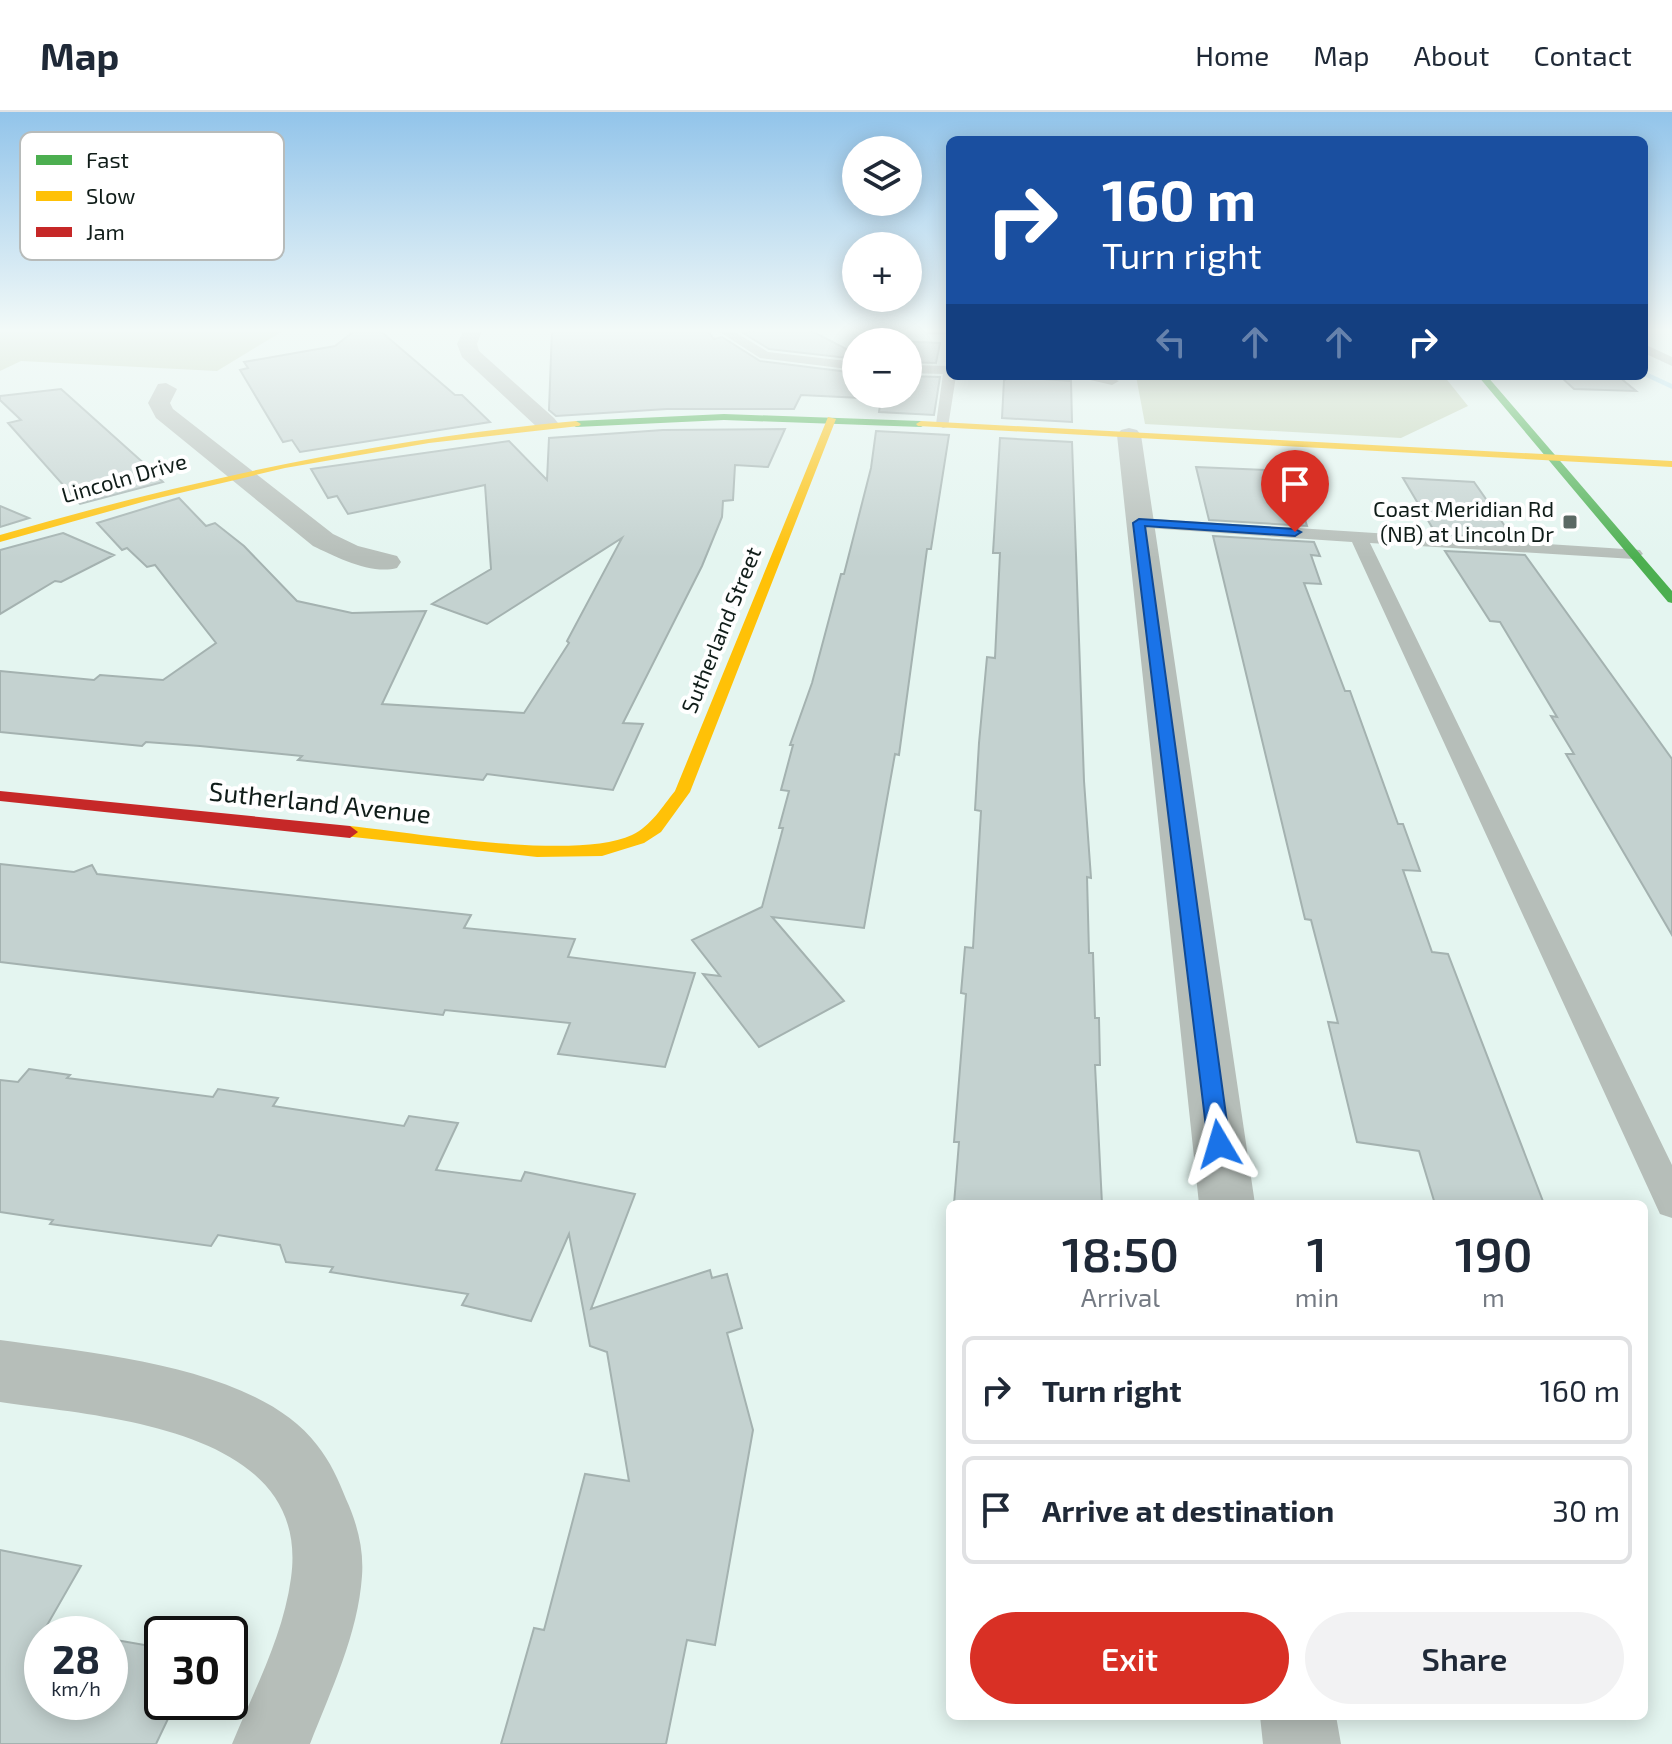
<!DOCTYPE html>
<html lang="en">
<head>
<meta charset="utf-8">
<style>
	:root { --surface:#fff; --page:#f2f2f3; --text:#1f2937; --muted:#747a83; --line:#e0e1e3; --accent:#d93025 }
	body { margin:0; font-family:"Exo 2",sans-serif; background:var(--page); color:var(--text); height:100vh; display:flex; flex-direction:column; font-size:30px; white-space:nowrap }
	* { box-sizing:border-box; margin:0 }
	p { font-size:26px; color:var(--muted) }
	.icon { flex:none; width:44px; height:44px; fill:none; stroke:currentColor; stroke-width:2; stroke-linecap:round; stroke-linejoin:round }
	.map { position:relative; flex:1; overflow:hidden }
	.panel { position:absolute; left:946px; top:1088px; width:702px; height:520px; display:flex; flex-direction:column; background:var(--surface); border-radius:12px; box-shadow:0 4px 20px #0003 }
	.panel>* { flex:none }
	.hud { position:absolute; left:946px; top:24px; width:702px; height:244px; border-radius:12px; box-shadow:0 4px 20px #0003; background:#1a4fa0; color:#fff; overflow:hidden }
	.buttons { position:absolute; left:842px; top:24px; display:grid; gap:16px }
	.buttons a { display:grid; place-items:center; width:80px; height:80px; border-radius:50%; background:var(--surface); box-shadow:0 4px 20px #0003; font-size:40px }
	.speed { position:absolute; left:24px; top:1504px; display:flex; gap:16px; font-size:40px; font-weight:700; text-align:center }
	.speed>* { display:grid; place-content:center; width:104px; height:104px; border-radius:50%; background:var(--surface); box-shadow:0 4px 20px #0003; line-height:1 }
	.speed small { font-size:20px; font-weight:400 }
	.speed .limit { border:4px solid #111; border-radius:12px; background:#fff; color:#111 }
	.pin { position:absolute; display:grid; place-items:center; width:68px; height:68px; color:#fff; margin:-82px -34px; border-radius:50% 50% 50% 0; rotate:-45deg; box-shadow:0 0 8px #0007 }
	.pin .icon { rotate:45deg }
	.me { position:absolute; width:88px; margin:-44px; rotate:353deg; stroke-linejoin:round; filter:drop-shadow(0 0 6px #0008) }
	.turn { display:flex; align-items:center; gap:28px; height:168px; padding:0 24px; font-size:36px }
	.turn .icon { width:104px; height:104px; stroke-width:2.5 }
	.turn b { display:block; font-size:56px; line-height:68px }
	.lanes { display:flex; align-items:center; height:76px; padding:0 24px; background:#0003; justify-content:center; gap:40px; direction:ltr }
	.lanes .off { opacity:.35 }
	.eta { display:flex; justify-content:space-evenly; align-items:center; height:136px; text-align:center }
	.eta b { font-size:48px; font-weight:600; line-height:56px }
	.cta { display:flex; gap:16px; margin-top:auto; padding:16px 24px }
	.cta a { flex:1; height:92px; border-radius:48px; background:var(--accent); color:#fff; font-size:32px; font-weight:600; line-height:92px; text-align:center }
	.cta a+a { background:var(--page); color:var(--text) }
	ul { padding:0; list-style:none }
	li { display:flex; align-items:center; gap:24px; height:108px; margin:0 16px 12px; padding:0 8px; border:4px solid var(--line); border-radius:12px }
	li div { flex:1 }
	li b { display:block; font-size:30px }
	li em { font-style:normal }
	header { display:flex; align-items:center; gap:48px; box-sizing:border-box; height:112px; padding:0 40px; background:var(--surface); border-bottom:2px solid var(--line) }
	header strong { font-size:38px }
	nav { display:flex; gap:44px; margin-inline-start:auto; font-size:28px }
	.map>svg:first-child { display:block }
	.forest { fill:#c4d3b7 }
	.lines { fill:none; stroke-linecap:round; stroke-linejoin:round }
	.stream { fill:#b1dcec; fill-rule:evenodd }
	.building { fill:#c4d2d0; stroke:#a4b2b0; stroke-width:2 }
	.lane { fill:#b6beb9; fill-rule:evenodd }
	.street { fill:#b6beb9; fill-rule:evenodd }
	.fast { fill:#4caf50; fill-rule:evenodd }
	.slow { fill:#ffc107; fill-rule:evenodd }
	.jam { fill:#c62828; fill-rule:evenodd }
	.route { fill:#1a73e8; stroke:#114b97; stroke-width:2 }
	.poi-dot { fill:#5a6964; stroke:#fff; stroke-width:3 }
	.labels { text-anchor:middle; stroke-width:8; stroke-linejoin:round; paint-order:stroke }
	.far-street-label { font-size:22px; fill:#101d19; stroke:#fff }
	.far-poi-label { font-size:22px; fill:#101d19; stroke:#fff; text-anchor:end }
	.street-label { font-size:26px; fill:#101d19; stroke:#fff }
	.key { fill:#fff; stroke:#b7bbba; stroke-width:2 }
	.key-label { font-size:22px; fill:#101d19 }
</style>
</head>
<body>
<header>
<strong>Map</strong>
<nav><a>Home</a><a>Map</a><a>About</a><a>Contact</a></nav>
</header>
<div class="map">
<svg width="1672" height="1632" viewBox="0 0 1672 1632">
	<rect width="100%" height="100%" fill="#e4f5f0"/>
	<path class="forest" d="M0 217H286L217 259 21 249 0 259Z
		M1136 264H1444L1468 294 1401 326 1145 312Z"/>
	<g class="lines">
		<path class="stream" d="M1644 259 1672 272V277L1644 264Z"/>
	</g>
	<path class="building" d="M357 217H378L455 283H462L490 310 300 340 292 328 283 330 240 258 248 256 244 250 335 234Z
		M552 217H706L714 227 722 225 760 249 856 261V282H908V264L940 265 934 303 879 300 881 287 801 283 794 297H667L556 304 549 298Z
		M763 217H808L856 242V247L769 237 743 221Z
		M871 228 940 231 936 251 908 250V230H870Z
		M1560 264H1618L1636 279 1574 277Z
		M1012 265 1071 269 1072 310 1002 306 1004 268Z
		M61 277 148 355 163 370 80 392 8 311 21 308 0 288V284Z
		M785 317 768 355 735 353 733 388 723 389 722 405 702 454 623 611 643 612 613 678 487 662 483 668 298 648 302 644 200 634 146 630 142 634 0 620V559L94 568 100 563 163 568 216 531 155 453 147 455 127 436 122 438 97 411 179 386 206 414 215 411 244 434 297 489 352 501 426 499 382 592 524 601 569 531 567 529 622 426 487 512 432 492 491 457 485 373 348 402 337 384 328 386 311 357 509 329 547 368 549 326 663 318Z
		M876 319 949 323 931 437H927L899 643 895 642 864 816 772 805 844 889 759 935 703 862 720 864 692 828 762 795 783 716H779L789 679 781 678 793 633H790L812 571 841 462H844L871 356Z
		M1000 326 1072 330 1084 669 1091 766 1087 765 1089 841H1093L1095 906H1099L1100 953H1095L1102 1092H954L959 1030H954L966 882 961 881 965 835 973 836 981 699 975 698 979 631 987 545 995 546 1000 441H993Z
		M1196 355 1290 359 1307 414 1209 408Z
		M1403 366 1474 370 1514 427 1436 422Z
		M0 394 29 406 0 415Z
		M63 421 114 443 61 470 55 469 0 502V438Z
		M1213 424 1314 430 1320 444 1311 443 1321 472 1304 471 1345 579H1350L1398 712H1403L1420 759 1403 758 1432 840 1448 842 1544 1092H1435L1419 1039 1357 1030 1328 910 1338 911 1311 808 1305 807Z
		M1445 439 1525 443 1672 647V823L1566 642H1574L1551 604 1557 605 1500 510 1490 509Z
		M0 752 74 760 92 753 97 762 471 803 464 816 575 827 568 845 695 861 665 955 558 942 570 911 445 898 443 903 0 850Z
		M29 957 70 963 67 966 213 985 218 977 278 986 273 994 404 1014 409 1004 458 1011 436 1058 521 1069 525 1060 635 1082 591 1197 710 1158 712 1166 727 1162 742 1216 727 1221 753 1318 715 1533 687 1528 666 1632H501L534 1516 544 1518 585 1362 629 1369 607 1240 590 1234 569 1122 531 1209 462 1193 468 1182 330 1160 333 1155 286 1150 280 1133 218 1123 211 1134 50 1112 53 1108 0 1100V968L18 970Z
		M0 1438 81 1454 46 1515 84 1522H42V1590H110V1527L162 1536V1590H176L156 1632H0Z"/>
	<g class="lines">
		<path class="lane" d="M715 217H730L768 240 856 250V258L760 246Z
			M922 217H950V223L927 222Z
			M1644 232 1672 245V254L1644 241Z
			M908 253 950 254V264H956L948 315 943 316 936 312 943 262 908 261Z
			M1073 264H1106L1119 269 1112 273Z
			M1139 406 1640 438 1643 442 1634 447 1370 431 1672 1053V1106L1660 1102 1352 430 1133 415 1130 411Z"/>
		<path class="street" d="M464 217H478L481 221 477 232 479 239 554 306 558 311 554 316H538L462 245 457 232Z
			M166 271 177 277 170 291 173 297 333 422 358 434 397 444 401 450 397 456C371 463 336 445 313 434L156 306 148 291 158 272Z
			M1129 316 1137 318 1141 323 1255 1092H1199L1117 323 1121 318Z
			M0 1228C91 1241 258 1254 317 1333 330 1349 339 1369 346 1387 357 1411 364 1437 362 1464 358 1522 331 1578 310 1632H232C254 1578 283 1525 291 1466 312 1315 101 1305 0 1290Z
			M1260 1604H1336L1341 1632H1263Z"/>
		<path class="fast" d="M1478 264H1487L1672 479V491L1668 490Z
			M724 302 921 309 926 312 921 315 724 308 576 315 571 312 576 309Z"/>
		<path class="slow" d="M828 305 836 307 690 680 661 720 644 731 602 744 537 745 344 724 342 720 350 714C416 721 576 749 632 723 651 714 662 695 675 679Z
			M576 309 581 312 579 314 429 331 285 356 146 389 0 430V423C189 368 379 327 576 309Z
			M921 309 1672 349V355L918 314 916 312Z"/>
		<path class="jam" d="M0 679 350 714 358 720 350 726 0 689Z"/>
	</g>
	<linearGradient id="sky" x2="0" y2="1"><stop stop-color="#92c4ea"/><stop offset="0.49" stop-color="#f3faf8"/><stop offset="1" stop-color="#f3faf8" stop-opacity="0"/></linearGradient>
	<rect width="1672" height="446" fill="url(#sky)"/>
	<path class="route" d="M1139 407 1295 417 1301 420 1295 424 1145 414 1230 1032 1227 1039 1219 1042 1212 1039 1208 1032 1133 411Z"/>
	<rect class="poi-dot" x="1562" y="402" width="16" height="16" rx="4"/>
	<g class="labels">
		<g class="far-street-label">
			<text transform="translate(124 366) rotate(-16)" y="8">Lincoln Drive</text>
			<text transform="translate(721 518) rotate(-68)" y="8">Sutherland Street</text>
		</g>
		<g class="far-poi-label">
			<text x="1554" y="405">Coast Meridian Rd<tspan x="1554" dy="25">(NB) at Lincoln Dr</tspan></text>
		</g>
		<g class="street-label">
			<text transform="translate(320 691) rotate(6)" y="9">Sutherland Avenue</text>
		</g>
	</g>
	<rect x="20" y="20" width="264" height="128" rx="12" class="key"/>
	<rect x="36" y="43" width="36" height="10" fill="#4caf50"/>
	<rect x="36" y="79" width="36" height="10" fill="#ffc107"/>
	<rect x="36" y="115" width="36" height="10" fill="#c62828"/>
	<g class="key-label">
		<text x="86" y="56">Fast</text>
		<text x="86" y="92">Slow</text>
		<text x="86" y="128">Jam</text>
	</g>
</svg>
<div class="buttons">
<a><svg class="icon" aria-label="layers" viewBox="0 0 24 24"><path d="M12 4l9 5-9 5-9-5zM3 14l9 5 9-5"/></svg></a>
<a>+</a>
<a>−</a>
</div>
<div class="speed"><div>28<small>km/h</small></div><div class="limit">30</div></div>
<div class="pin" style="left:1295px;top:420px;background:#d93025"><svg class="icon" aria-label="arrive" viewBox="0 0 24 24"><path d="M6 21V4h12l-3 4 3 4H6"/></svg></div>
<svg class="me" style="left:1219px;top:1032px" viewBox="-20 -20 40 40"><path d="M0-17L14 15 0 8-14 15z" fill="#1a73e8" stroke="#fff" stroke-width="4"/></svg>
<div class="hud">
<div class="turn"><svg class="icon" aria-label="right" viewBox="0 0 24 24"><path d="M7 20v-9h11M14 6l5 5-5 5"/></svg><div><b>160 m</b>Turn right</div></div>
<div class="lanes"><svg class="icon off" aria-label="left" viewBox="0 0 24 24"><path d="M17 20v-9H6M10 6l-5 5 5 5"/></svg><svg class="icon off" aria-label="ahead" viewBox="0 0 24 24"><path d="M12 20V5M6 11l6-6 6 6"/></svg><svg class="icon off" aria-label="ahead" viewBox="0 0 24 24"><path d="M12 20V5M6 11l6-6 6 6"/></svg><svg class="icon" aria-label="right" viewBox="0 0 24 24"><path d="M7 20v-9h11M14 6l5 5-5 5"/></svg></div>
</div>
<section class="panel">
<div class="eta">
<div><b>18:50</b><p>Arrival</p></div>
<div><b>1</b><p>min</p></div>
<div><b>190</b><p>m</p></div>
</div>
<ul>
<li><svg class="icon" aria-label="right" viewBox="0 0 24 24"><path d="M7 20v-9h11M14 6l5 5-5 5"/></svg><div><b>Turn right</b></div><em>160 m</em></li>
<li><svg class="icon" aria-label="arrive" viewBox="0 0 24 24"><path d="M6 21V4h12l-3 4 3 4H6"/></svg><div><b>Arrive at destination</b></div><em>30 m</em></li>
</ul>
<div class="cta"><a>Exit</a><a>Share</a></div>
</section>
</div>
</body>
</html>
